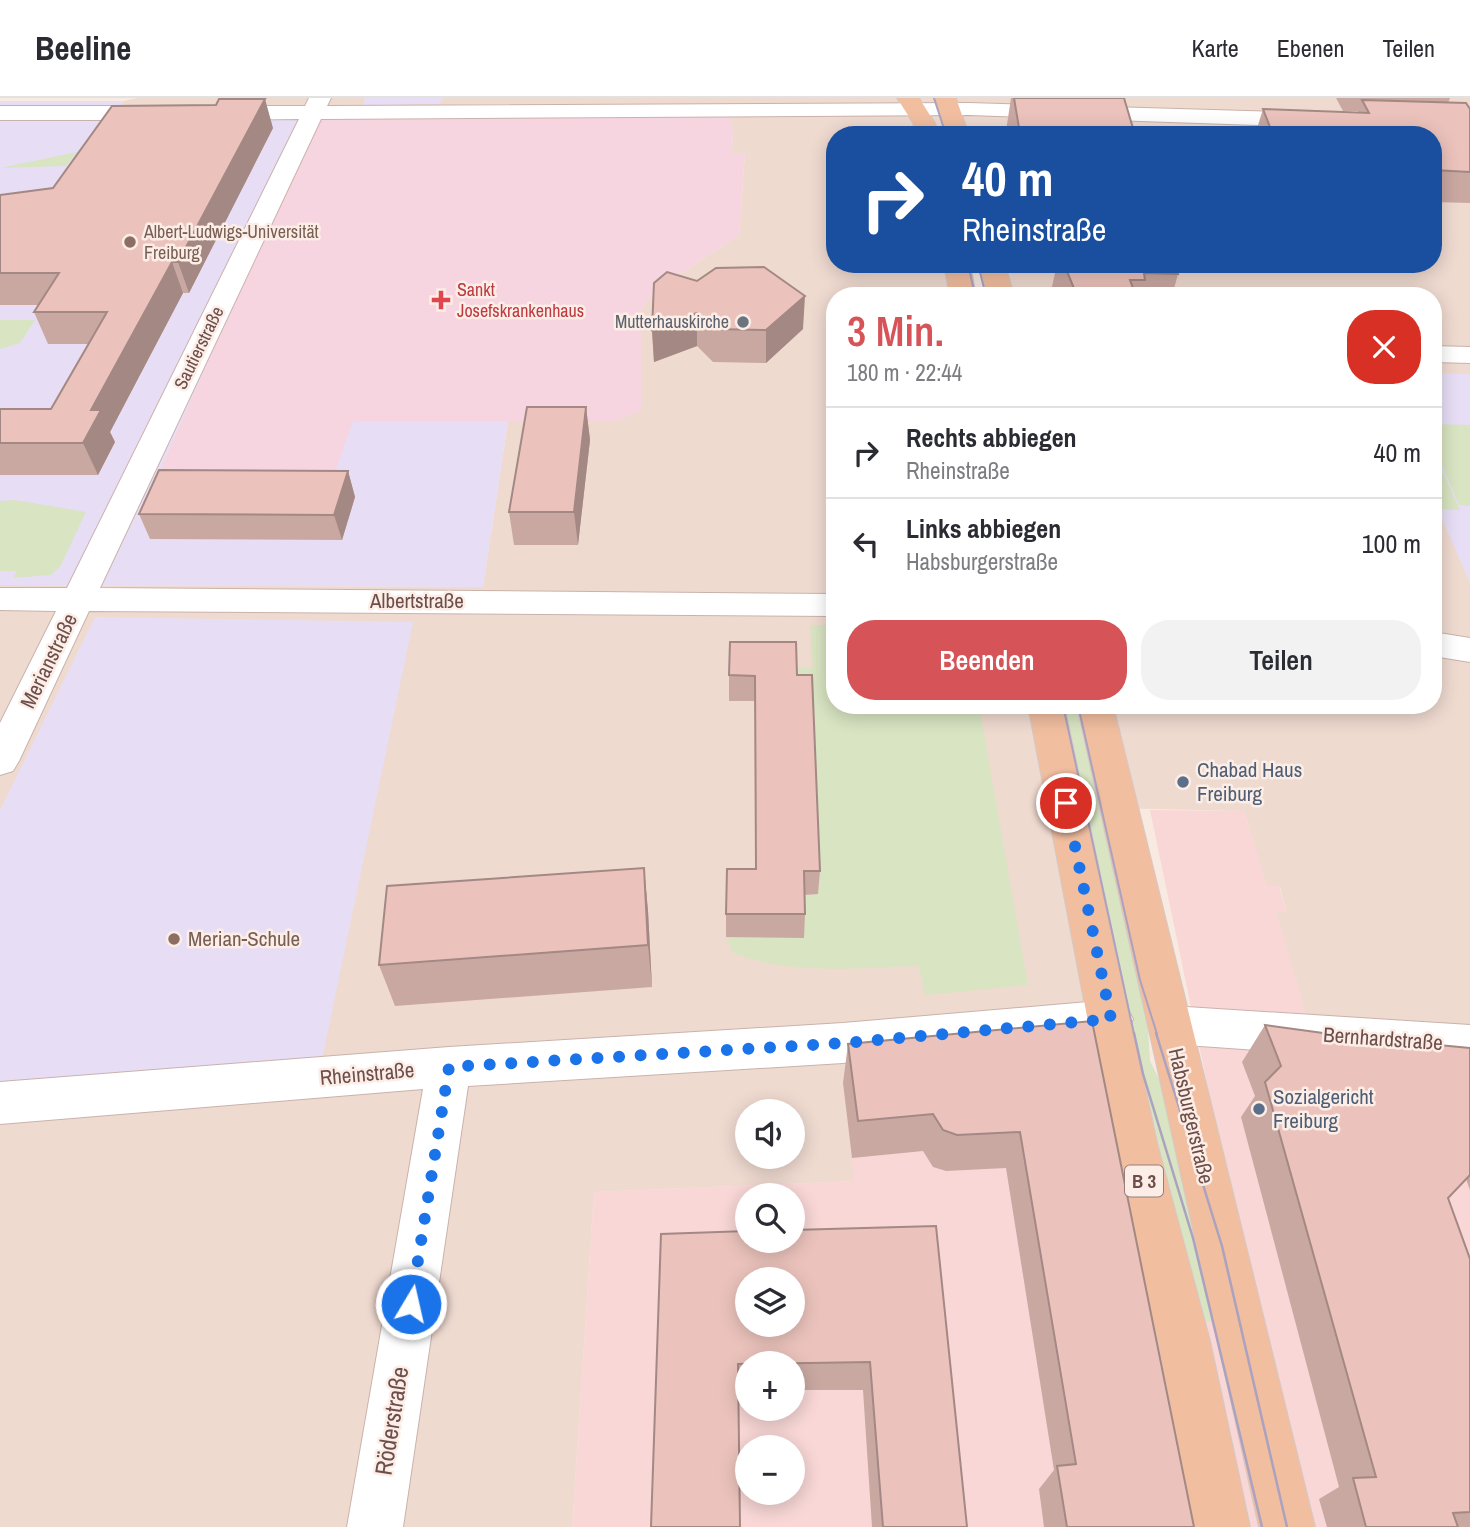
<!DOCTYPE html>
<html lang="de">
<head>
<meta charset="utf-8">
<style>
	:root { --surface:#fff; --page:#f2f2f3; --text:#2b2b33; --muted:#7c7c81; --line:#e1e1e2; --accent:#d65357 }
	body { margin:0; font-family:"Archivo Narrow",sans-serif; background:var(--page); color:var(--text); height:100vh; display:flex; flex-direction:column; font-size:26px; white-space:nowrap }
	* { box-sizing:border-box; margin:0 }
	p { font-size:23px; color:var(--muted) }
	.icon { flex:none; width:38px; height:38px; fill:none; stroke:currentColor; stroke-width:2; stroke-linecap:round; stroke-linejoin:round }
	.map { position:relative; flex:1; overflow:hidden }
	.drawer { position:absolute; left:826px; top:189px; width:616px; height:427px; display:flex; flex-direction:column; background:var(--surface); border-radius:28px; box-shadow:0 4px 18px #0003 }
	.drawer>* { flex:none }
	.banner { position:absolute; left:826px; top:28px; width:616px; height:147px; border-radius:28px; box-shadow:0 4px 18px #0003; background:#1a4fa0; color:#fff; overflow:hidden }
	.buttons { position:absolute; left:735px; top:1001px; display:grid; gap:14px }
	.buttons a { display:grid; place-items:center; width:70px; height:70px; border-radius:50%; background:var(--surface); box-shadow:0 4px 18px #0003; font-size:35px }
	.pin { position:absolute; display:grid; place-items:center; width:60px; height:60px; color:#fff; margin:-30px; border:4px solid #fff; border-radius:50%; box-shadow:0 2px 7px #0007 }
	.me { position:absolute; width:77px; margin:-38px; rotate:9deg; stroke-linejoin:round; filter:drop-shadow(0 0 5px #0008) }
	.turn { display:flex; align-items:center; gap:24px; height:147px; padding:0 21px; font-size:32px }
	.turn .icon { width:91px; height:91px; stroke-width:2.5 }
	.turn b { display:block; font-size:49px; line-height:60px }
	.round { display:grid; place-items:center; flex:none; width:74px; height:74px; border-radius:28px; background:var(--page) }
	.head { display:flex; align-items:center; justify-content:space-between; height:119px; padding:0 21px }
	h1 { font-size:42px; font-weight:600; line-height:52px; color:var(--accent) }
	.button { display:flex; gap:14px; margin-top:auto; padding:14px 21px }
	.button a { flex:1; height:80px; border-radius:28px; background:var(--accent); color:#fff; font-size:28px; font-weight:600; line-height:80px; text-align:center }
	.button a+a { background:var(--page); color:var(--text) }
	ul { padding:0; list-style:none }
	li { display:flex; align-items:center; gap:21px; height:91px; padding:0 21px; border-top:2px solid var(--line) }
	li div { flex:1 }
	li b { display:block; font-size:26px }
	li em { font-style:normal }
	header { display:flex; align-items:center; gap:42px; box-sizing:border-box; height:98px; padding:0 35px; background:var(--surface); border-bottom:2px solid var(--line) }
	header strong { font-size:33px }
	nav { display:flex; gap:38px; margin-inline-start:auto; font-size:24px }
	.map>svg:first-child { display:block }
	.residential { fill:#efdad0; fill-rule:evenodd }
	.commercial { fill:#f8d7d6; fill-rule:evenodd }
	.education { fill:#e7def5 }
	.medical { fill:#f6d5e1 }
	.green { fill:#d8e4c2 }
	.lines { fill:none; stroke-linecap:round; stroke-linejoin:round }
	.minor-casing { stroke:#cab2ac; stroke-width:2 }
	.major-casing { stroke:#d3cac9; stroke-width:2 }
	.minor { fill:#fff; fill-rule:evenodd }
	.major { fill:#f1bea0; fill-rule:evenodd }
	.tram-far1 { stroke:#aba2c0; stroke-width:2 }
	.tram { stroke:#aba2c0; stroke-width:2.5 }
	.wall { fill:#caa8a2 }
	.shaded-wall { fill:#a48884 }
	.building { fill:#ebc3bc; stroke:#a48884; stroke-width:2; fill-rule:evenodd }
	.route { stroke:#1a73e8; stroke-width:12; stroke-dasharray:0 21.6 }
	.education-dot { fill:#8d6e63; stroke:#fceee6; stroke-width:2.5 }
	.health-dot { fill:#e0444e; stroke:#fceee6; stroke-width:2.5 }
	.worship-dot { fill:#6b7280; stroke:#fceee6; stroke-width:2.5 }
	.service-dot { fill:#5c6f8a; stroke:#fceee6; stroke-width:2.5 }
	.labels { text-anchor:middle; stroke-width:5; stroke-linejoin:round; paint-order:stroke }
	.far-education-label { font-size:18px; fill:#785e54; stroke:#fceee6; text-anchor:start }
	.far-health-label { font-size:18px; fill:#be3a42; stroke:#fceee6; text-anchor:start }
	.far-worship-label { font-size:18px; fill:#5b616d; stroke:#fceee6; text-anchor:end }
	.far-street-label { font-size:18px; fill:#6d4e4b; stroke:#fceee6 }
	.shield { fill:#fceee6; stroke:#987e7a; stroke-width:2 }
	.shield-label { font-size:19px; font-weight:bold; fill:#6d4e4b }
	.street-label { font-size:21px; fill:#6d4e4b; stroke:#fceee6 }
	.service-label { font-size:21px; fill:#4e5e75; stroke:#fceee6; text-anchor:start }
	.education-label { font-size:21px; fill:#785e54; stroke:#fceee6; text-anchor:start }
	.near-street-label { font-size:24px; fill:#6d4e4b; stroke:#fceee6 }
</style>
</head>
<body>
<header>
<strong>Beeline</strong>
<nav><a>Karte</a><a>Ebenen</a><a>Teilen</a></nav>
</header>
<div class="map">
<svg width="1470" height="1429" viewBox="0 0 1470 1429">
	<rect width="100%" height="100%" fill="#f9eae1"/>
	<path class="residential" d="M137 0H1470V990L1318 975 1301 899 1275 813H1286L1280 789H1267L1244 713 1108 710 1085 607H1433V198H992L984 166H1433V37H835V166H962L969 198H835V607H1055L1129 960 843 985 855 1083 594 1094 572 1429H0V487L483 489 508 323H617L640 312 641 212 654 193 739 137 745 55H732L733 32 113 21 124 3ZM747 1013H793V1059H747Z"/>
	<path class="commercial" d="M1150 712 1244 713 1267 788H1279L1286 814H1276L1301 899 1318 975 1470 990V1429H572L594 1094 854 1083 843 985 1075 963 1256 1221ZM747 1097H793V1143H747ZM747 1181H793V1227H747ZM747 1265H793V1311H747ZM747 1349H793V1395H747Z"/>
	<path class="education" d="M365 0H444L439 6 363 7Z
		M0 3H124L113 21 314 20 208 266 352 323H508L483 489 0 487Z
		M1433 275 1470 276V485L1433 400Z
		M95 519 413 524 320 971 0 991V712Z"/>
	<path class="medical" d="M729 18 733 32 732 55H745L739 137 654 193 641 212V312L617 323H353L334 377H158L314 20Z"/>
	<path class="green" d="M77 54 66 68 0 70Z
		M0 222H35L20 245 0 251Z
		M1433 326 1470 327V408L1459 407 1433 347V344H1445L1433 343Z
		M1433 351 1459 410 1460 412 1441 411 1433 395V377L1437 376Z
		M15 402 86 414 60 469 51 477 13 480 17 473H0V403Z
		M810 527H835V607H979L1028 887 925 897 919 868C857 869 790 879 732 854L726 839 803 840 795 570 813 569Z
		M1055 607H1085L1144 868 1150 963 1159 981 1225 1223H1202L1160 1069Z"/>
	<g class="lines">
		<g class="minor-casing">
			<path id="minor" d="M309 0H331L327 8 969 5 1314 15 1325 22 1314 29 969 17 321 21 100 490 835 496V518L89 513 19 663 13 673 0 677V625L56 513 0 512V490H67L299 21 216 22 205 15 216 8H305Z
				M0 8H159L170 15 159 22H0Z
				M1433 248 1470 249V265L1433 264Z
				M1433 534 1470 540V564L1433 558Z
				M1111 902 1126 908 1133 921 1126 934 1111 940 843 965 468 988 403 1429H347L423 991 0 1026V984L449 949 843 925Z
				M1171 908 1470 927V967L1171 946 1156 941 1149 927 1156 913Z"/>
		</g>
		<g class="major-casing">
			<path id="major" d="M897 0H919L935 25 938 37H916L913 25Z
				M934 0H956L969 37H947Z
				M944 166H970L976 198H950Z
				M979 166H1005L1014 198H988Z
				M1028 607H1064L1157 1045 1210 1243 1250 1429H1194L1158 1243 1111 1045Z
				M1077 607H1113L1315 1429H1259Z"/>
		</g>
		<use href="#minor" class="minor"/>
		<use href="#major" class="major"/>
		<path class="tram-far1" d="M934 0 946 37
			M978 166 986 198
			M969 170 975 198
			M1063 607 1134 936
			M1078 607 1140 882 1157 936"/>
		<path class="tram" d="M1134 935 1143 976 1193 1140 1262 1429
			M1156 935 1222 1148 1287 1429"/>
	</g>
	<path class="wall" d="M1011 0H1124L1135 37H1007L1006 33Z
		M1336 0H1450L1448 5 1470 11V105L1433 104V37H1255L1263 11 1358 15V13H1343Z
		M273 30 189 195H183L110 334 115 344 98 377H0V311H51L89 246H48L34 214 39 207H0V97L53 90Z
		M1057 166H1175L1178 176 1172 198H1050Z
		M654 185 803 231 766 265 713 264 697 248 654 264 652 232Z
		M586 309 590 342 578 447H514L509 414Z
		M348 373 355 399 342 442 150 441 139 416Z
		M729 577H797L820 773 818 796 805 797V816L804 840 726 839V816L755 771V603H729Z
		M644 770 648 813 652 889 395 908 379 867Z
		M1092 923 1194 1429H1044L1039 1391 1054 1372 1006 1070 946 1073 933 1069 923 1053 852 1060 843 985 848 946Z
		M1265 927 1345 938 1470 950V1092L1466 1081 1448 1100 1470 1161V1429H1327L1319 1401 1339 1389 1241 1019 1255 998 1242 964Z
		M793 1132 967 1429H872L863 1292H793V1265H747V1293H739L651 1429Z"/>
	<path class="shaded-wall" d="M265 1 273 30 189 195 178 164Z
		M172 164 183 195 110 334 115 344 98 377 83 345 91 312Z
		M805 198 803 231 766 265V232Z
		M697 215V248L654 264 652 232Z
		M586 309 590 342 578 447 574 414Z
		M348 373 355 399 342 442 334 417Z
		M644 770 648 813 652 889 648 847Z"/>
	<path class="building" d="M1014 0H1124L1135 37H1036L1034 30H1019Z
		M219 1H265L178 164H172L91 312H101L83 345H0V311H51L107 214H34L59 175H0V97L53 90 112 8 216 7Z
		M1362 2 1466 5 1470 11V74L1433 72V37H1273L1263 11 1369 15Z
		M1064 166H1175L1178 176 1144 175 1145 182H1130L1136 198H1077Z
		M764 169 805 198 766 232 713 231 697 215 652 232 654 185 667 174 697 183 716 170Z
		M527 309H586L574 414H509Z
		M159 372 348 373 334 417 139 416Z
		M730 544H796L797 577H812L820 773H804L805 816H726L727 771H756L755 578 729 577Z
		M644 770 648 847 379 867 387 788Z
		M1092 923 1194 1429H1067L1057 1368 1076 1366 1020 1034 957 1037 943 1032 933 1016 858 1023 848 946Z
		M1265 927 1345 938 1470 950V1077L1448 1100 1470 1161V1414L1453 1415 1458 1429H1366L1353 1380 1376 1379 1265 984 1281 968Z
		M936 1128 967 1429H883L870 1264 738 1266 740 1429H651L661 1136 747 1133V1143H793V1132ZM747 1181H793V1227H747Z"/>
	<g class="lines">
		<path class="route" d="M411 1206 449 969 844 945 1111 921 1066 705"/>
	</g>
	<g class="education-dot">
		<circle cx="130" cy="144" r="7"/>
		<circle cx="174" cy="841" r="7"/>
	</g>
	<path class="health-dot" d="M437.5 191.5h7v7h7v7h-7v7h-7v-7h-7v-7h7z"/>
	<circle class="worship-dot" cx="743" cy="224" r="7"/>
	<g class="service-dot">
		<circle cx="1183" cy="684" r="7"/>
		<circle cx="1259" cy="1011" r="7"/>
	</g>
	<g class="labels">
		<g class="far-education-label">
			<text x="144" y="140">Albert-Ludwigs-Universität<tspan x="144" dy="21">Freiburg</tspan></text>
		</g>
		<g class="far-health-label">
			<text x="457" y="198">Sankt<tspan x="457" dy="21">Josefskrankenhaus</tspan></text>
		</g>
		<g class="far-worship-label">
			<text x="729" y="230">Mutterhauskirche</text>
		</g>
		<g class="far-street-label">
			<text transform="translate(199 250) rotate(-64)" y="6">Sautierstraße</text>
		</g>
		<rect class="shield" x="1125" y="1067.5" width="38" height="31" rx="5"/>
		<g class="shield-label">
			<text x="1144" y="1090">B 3</text>
		</g>
		<g class="street-label">
			<text x="417" y="510">Albertstraße</text>
			<text transform="translate(49 563) rotate(-64)" y="7">Merianstraße</text>
			<text transform="translate(1383 941) rotate(4)" y="7">Bernhardstraße</text>
			<text transform="translate(367 976) rotate(-5)" y="7">Rheinstraße</text>
			<text transform="translate(1191 1018) rotate(77)" y="7">Habsburgerstraße</text>
		</g>
		<g class="service-label">
			<text x="1197" y="679">Chabad Haus<tspan x="1197" dy="24">Freiburg</tspan></text>
			<text x="1273" y="1006">Sozialgericht<tspan x="1273" dy="24">Freiburg</tspan></text>
		</g>
		<g class="education-label">
			<text x="188" y="848">Merian-Schule</text>
		</g>
		<g class="near-street-label">
			<text transform="translate(392 1323) rotate(-81)" y="8">Röderstraße</text>
		</g>
	</g>
</svg>
<div class="buttons">
<a><svg class="icon" aria-label="sound" viewBox="0 0 24 24"><path d="M4 9h4l5-4v14l-5-4H4zM17 9q2 3 0 6"/></svg></a>
<a><svg class="icon" aria-label="search" viewBox="0 0 24 24"><circle cx="10" cy="10" r="6"/><path d="M15 15l6 6"/></svg></a>
<a><svg class="icon" aria-label="layers" viewBox="0 0 24 24"><path d="M12 4l9 5-9 5-9-5zM3 14l9 5 9-5"/></svg></a>
<a>+</a>
<a>−</a>
</div>
<div class="pin" style="left:1066px;top:705px;background:#d93025"><svg class="icon" aria-label="arrive" viewBox="0 0 24 24"><path d="M6 21V4h12l-3 4 3 4H6"/></svg></div>
<svg class="me" style="left:411px;top:1206px" viewBox="-20 -20 40 40"><circle r="17" fill="#1a73e8" stroke="#fff" stroke-width="3"/><path d="M0-11L8 9 0 5-8 9z" fill="#fff"/></svg>
<div class="banner">
<div class="turn"><svg class="icon" aria-label="right" viewBox="0 0 24 24"><path d="M7 20v-9h11M14 6l5 5-5 5"/></svg><div><b>40 m</b>Rheinstraße</div></div>
</div>
<section class="drawer">
<div class="head"><div><h1>3 Min.</h1><p>180 m · 22:44</p></div><a class="round" style="background:#d93025;color:#fff"><svg class="icon" aria-label="close" viewBox="0 0 24 24"><path d="M6 6l12 12M18 6L6 18"/></svg></a></div>
<ul>
<li><svg class="icon" aria-label="right" viewBox="0 0 24 24"><path d="M7 20v-9h11M14 6l5 5-5 5"/></svg><div><b>Rechts abbiegen</b><p>Rheinstraße</p></div><em>40 m</em></li>
<li><svg class="icon" aria-label="left" viewBox="0 0 24 24"><path d="M17 20v-9H6M10 6l-5 5 5 5"/></svg><div><b>Links abbiegen</b><p>Habsburgerstraße</p></div><em>100 m</em></li>
</ul>
<div class="button"><a>Beenden</a><a>Teilen</a></div>
</section>
</div>
</body>
</html>
